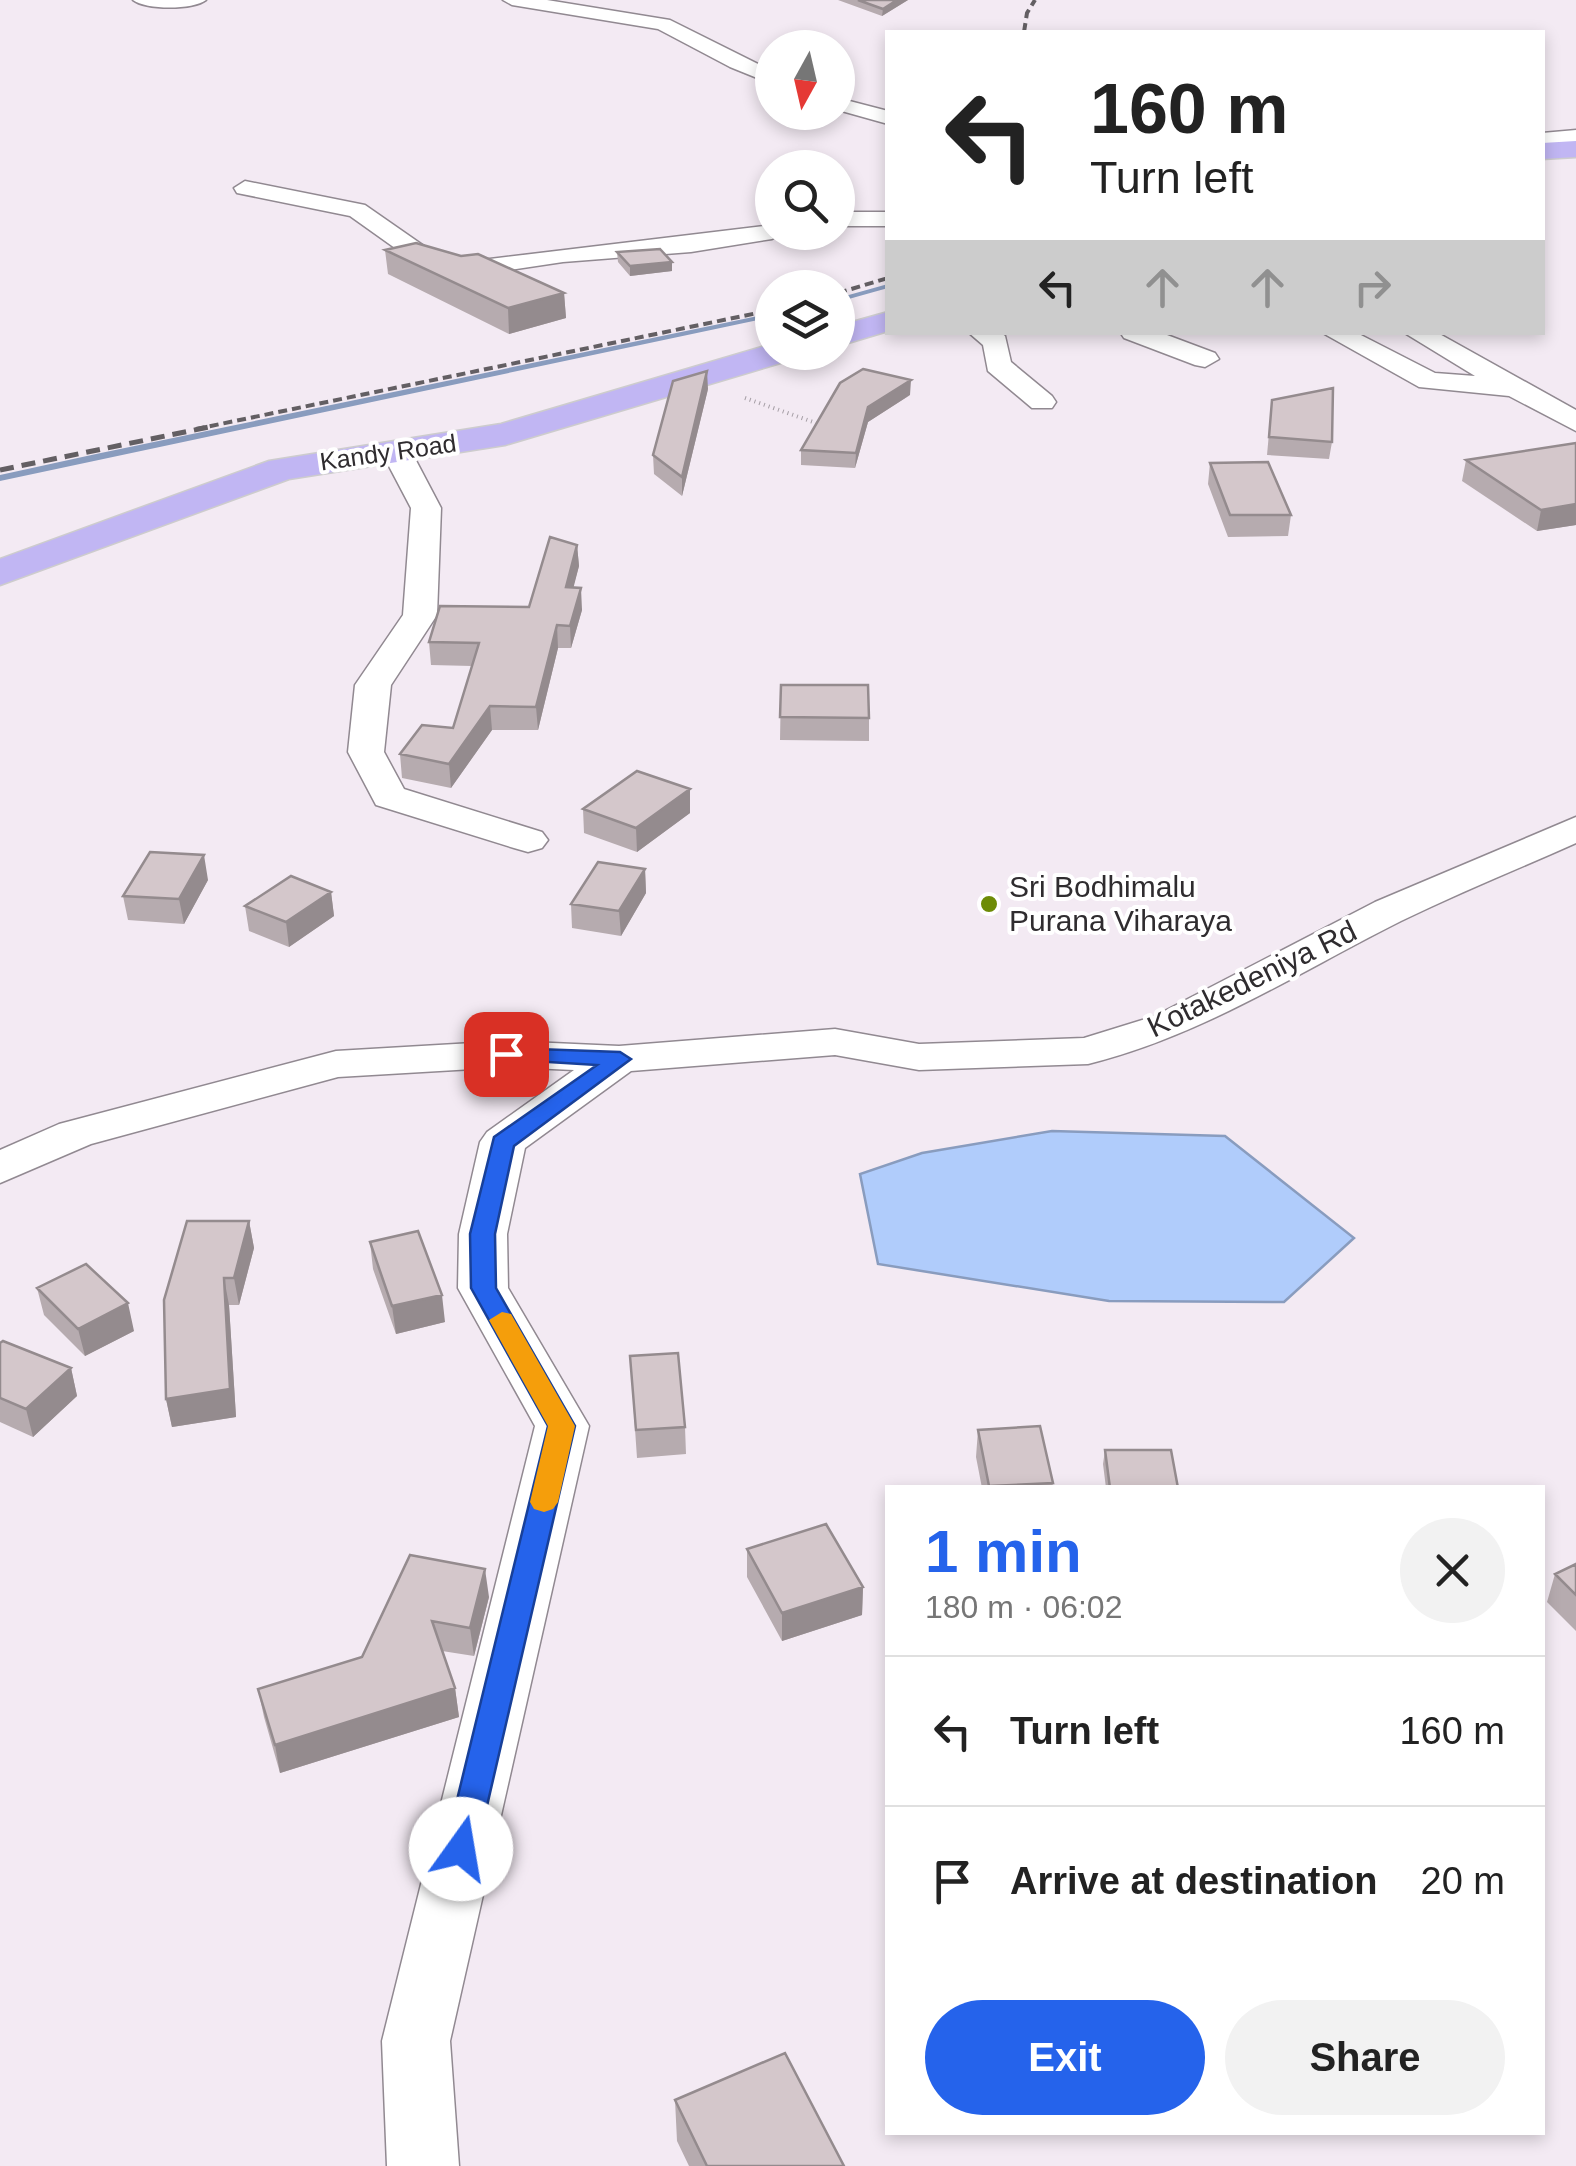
<!DOCTYPE html>
<html lang="en">
<head>
<meta charset="utf-8">
<style>
	:root { --surface:#fff; --page:#f2f2f2; --text:#222; --muted:#767676; --line:#e0e0e0; --accent:#2563eb }
	body { margin:0; font-family:Helvetica,sans-serif; background:var(--page); color:var(--text); height:100vh; display:flex; flex-direction:column; font-size:38px; white-space:nowrap }
	* { box-sizing:border-box; margin:0 }
	p { font-size:32px; color:var(--muted) }
	.icon { flex:none; width:55px; height:55px; fill:none; stroke:currentColor; stroke-width:2; stroke-linecap:round; stroke-linejoin:round }
	.map { position:relative; flex:1; overflow:hidden }
	.panel { position:absolute; left:885px; top:1485px; width:660px; height:650px; display:flex; flex-direction:column; background:var(--surface); border-radius:0px; box-shadow:0 5px 15px #0003 }
	.panel>* { flex:none }
	.hud { position:absolute; left:885px; top:30px; width:660px; height:305px; border-radius:0px; box-shadow:0 5px 15px #0003; background:#fff; color:var(--text); overflow:hidden }
	.needle { width:65px; rotate:188deg }
	.controls { position:absolute; left:755px; top:30px; display:grid; gap:20px }
	.controls a { display:grid; place-items:center; width:100px; height:100px; border-radius:50%; background:var(--surface); box-shadow:0 5px 15px #0003; font-size:50px }
	.pin { position:absolute; display:grid; place-items:center; width:85px; height:85px; color:#fff; margin:-42px; border-radius:20px; box-shadow:0 5px 15px #0006 }
	.me { position:absolute; width:110px; margin:-55px; rotate:13deg; stroke-linejoin:round; filter:drop-shadow(0 0 8px #0008) }
	.turn { display:flex; align-items:center; gap:35px; height:210px; padding:0 40px; font-size:45px }
	.turn .icon { width:130px; height:130px; stroke-width:2.5 }
	.turn b { display:block; font-size:70px; line-height:85px }
	.lanes { display:flex; align-items:center; height:95px; padding:0 40px; background:#0003; justify-content:center; gap:50px; direction:ltr }
	.lanes .off { opacity:.35 }
	.round { display:grid; place-items:center; flex:none; width:105px; height:105px; border-radius:52px; background:var(--page) }
	.overview { display:flex; align-items:center; justify-content:space-between; height:170px; padding:0 40px }
	h1 { font-size:60px; font-weight:600; line-height:75px; color:var(--accent) }
	.button { display:flex; gap:20px; margin-top:auto; padding:20px 40px }
	.button a { flex:1; height:115px; border-radius:60px; background:var(--accent); color:#fff; font-size:40px; font-weight:600; line-height:115px; text-align:center }
	.button a+a { background:var(--page); color:var(--text) }
	ul { padding:0; list-style:none }
	li { display:flex; align-items:center; gap:30px; height:150px; padding:0 40px; border-top:2px solid var(--line) }
	li div { flex:1 }
	li b { display:block; font-size:38px }
	li em { font-style:normal }
	.map>svg:first-child { display:block }
	.water { fill:#b0ccfb; stroke:#899cbe; stroke-width:2.5 }
	.lines { fill:none; stroke-linecap:round; stroke-linejoin:round }
	.stream { fill:#899cbe; fill-rule:evenodd }
	.minor-casing { stroke:#918991; stroke-width:3 }
	.highway-casing { stroke:#cdcccd; stroke-width:3 }
	.path { stroke:#a59ea5; stroke-width:4; stroke-dasharray:1 4; stroke-linecap:butt }
	.minor { fill:#fff; fill-rule:evenodd }
	.highway { fill:#c1b6f3; fill-rule:evenodd }
	.rail-far1 { stroke:#635f63; stroke-width:4; stroke-dasharray:9 5; stroke-linecap:butt }
	.rail { stroke:#635f63; stroke-width:5; stroke-dasharray:14 8; stroke-linecap:butt }
	.wall { fill:#b6abaf }
	.shaded-wall { fill:#948b8e }
	.building { fill:#d4c7cb; stroke:#948b8e; stroke-width:2.5 }
	.route { fill:#2563eb; stroke:#184099; stroke-width:2.5 }
	.slow { fill:#f59e0b }
	.poi-dot { fill:#6d8b06; stroke:#fff; stroke-width:4 }
	.labels { text-anchor:middle; stroke-width:8; stroke-linejoin:round; paint-order:stroke }
	.far-street-label { font-size:25px; fill:#2f2c2f; stroke:#fff }
	.poi-label { font-size:30px; fill:#2f2c2f; stroke:#fff; text-anchor:start }
	.street-label { font-size:30px; fill:#2f2c2f; stroke:#fff }
</style>
</head>
<body>
<div class="map">
<svg width="1576" height="2166" viewBox="0 0 1576 2166">
	<rect width="100%" height="100%" fill="#f3eaf3"/>
	<path class="water" d="M1052 1131 1225 1136 1354 1238 1284 1302 1109 1301 878 1264 860 1174 922 1153Z"/>
	<g class="lines">
		<path class="stream" d="M888 284V288L838 302V298Z
			M772 313V317L0 481V475L96 454Z"/>
		<g class="minor-casing">
			<path id="minor" d="M133 0H206C193 10 146 10 133 0Z
				M503 0H547L670 20 772 71V84L730 67 658 29 512 5Z
				M838 98 888 111V124L838 110Z
				M1576 130V142L1542 146V133Z
				M245 181 365 205 434 253 465 262 772 225V232H784L772 239 691 252 563 262 464 277 416 263 350 216 237 193 234 188Z
				M838 212H888V226H838Z
				M968 332H1000L1005 336 1011 362 1052 396 1056 402 1052 408H1032L988 371 983 345Z
				M1120 332H1159L1215 353 1219 359 1205 367 1195 365 1124 338Z
				M1321 332H1355L1435 373 1475 376 1403 332H1436L1576 410V431L1509 396 1419 387Z
				M396 442 406 445 411 451 441 508 437 615 391 685 384 752 404 789 542 832 548 840 542 848 528 852 514 848 376 805 348 752 355 685 403 615 411 508 381 451 386 445Z
				M1576 817V843C1518 869 1458 893 1401 921 1297 973 1201 1036 1088 1064L919 1070 835 1055 631 1071 525 1148 507 1234 508 1288 589 1426 450 2041 459 2166H387L382 2041 535 1426 458 1288 459 1234 480 1142 487 1132 574 1070 507 1067 338 1077 91 1144 0 1183V1150L59 1124 336 1051 507 1041 619 1046 835 1029 919 1044 1084 1038 1155 1016 1375 902Z"/>
		</g>
		<g class="highway-casing">
			<path id="highway" d="M1576 141V157L1542 159V143Z
				M888 312V331L838 346V326Z
				M772 344V352H798L794 359 505 445 289 479 0 585V559L269 461 501 424Z"/>
		</g>
		<path class="path" d="M745 398 816 423"/>
		<use href="#minor" class="minor"/>
		<use href="#highway" class="highway"/>
		<path class="rail-far1" d="M1024 32 1027 13 1035 0
			M838 293 888 278
			M196 429 772 310"/>
		<path class="rail" d="M0 470 209 427"/>
	</g>
	<path class="wall" d="M838 0H908L882 16Z
		M385 250 564 293 566 318 509 334 388 274Z
		M617 252 672 262V271L630 276 618 262Z
		M708 389 682 496 654 474 653 455Z
		M910 395 868 422 855 468 801 465V450Z
		M1272 400 1332 442 1329 459 1267 455Z
		M1576 443V525L1537 531 1462 481 1466 460Z
		M1210 463 1291 515 1288 536 1228 537 1208 484Z
		M577 545 579 566 573 587 582 610 571 648H558L538 730H492L451 788 402 778 400 754 453 728 472 666 431 665 429 642 529 607Z
		M781 685 869 718V741L780 740Z
		M583 809 690 813 637 852 584 833Z
		M645 869 646 893 621 936 572 928 571 904Z
		M208 880 184 924 128 920 123 896Z
		M331 892 334 916 289 947 249 931 245 906Z
		M249 1221 254 1248 239 1305H229L236 1417 172 1427 166 1399Z
		M370 1242 445 1322 396 1334 373 1269Z
		M37 1288 134 1331 85 1356 44 1315Z
		M0 1343 71 1368 77 1396 33 1437 0 1422Z
		M630 1356 685 1427 686 1454 637 1458Z
		M978 1430 1053 1483 1052 1488H982L976 1457Z
		M1105 1450 1178 1488H1106L1103 1464Z
		M747 1549 863 1587 862 1615 782 1641 747 1577Z
		M410 1555 489 1597 474 1656 442 1651 455 1688 459 1717 280 1773 264 1717 258 1689 362 1657Z
		M1576 1564V1631L1547 1602 1555 1574Z
		M675 2100 844 2166H689L677 2141Z"/>
	<path class="shaded-wall" d="M897 0H908L882 16 883 9Z
		M672 262V271L630 276V266Z
		M564 293 566 318 509 334 508 308Z
		M707 371 708 389 682 496V477Z
		M911 380 910 395 868 422 855 468 856 453 868 407Z
		M1576 504V525L1537 531 1541 510Z
		M577 545 579 566 568 609 566 587Z
		M581 588 582 610 571 648 570 626Z
		M557 625 558 648 538 730 536 707Z
		M490 706 492 730 451 788 449 764Z
		M690 789V813L637 852 636 828Z
		M204 855 208 880 184 924 179 899Z
		M645 869 646 893 621 936 619 911Z
		M331 892 334 916 289 947 286 922Z
		M249 1221 254 1248 239 1305 234 1278Z
		M224 1278 229 1305 236 1417 172 1427 166 1399Z
		M442 1295 445 1322 396 1334 392 1306Z
		M128 1303 134 1331 85 1356 78 1329Z
		M71 1368 77 1396 33 1437 26 1409Z
		M485 1569 489 1597 474 1656 470 1628Z
		M863 1587 862 1615 782 1641V1613Z
		M455 1688 459 1717 280 1773 275 1745Z"/>
	<path class="building" d="M858 0H897L883 9Z
		M416 243 461 256 478 254 564 293 508 308 385 250Z
		M660 249 672 262 630 266 617 252Z
		M863 369 911 380 868 407 856 453 801 450 840 383Z
		M707 371 682 477 653 455 673 381Z
		M1333 388 1332 442 1269 437 1272 400Z
		M1576 443V504L1541 510 1466 460Z
		M1268 462 1291 515H1230L1210 463Z
		M550 537 577 545 566 587 581 588 570 626 557 625 536 707 490 706 449 764 400 754 422 725 453 728 479 643 429 642 440 606 529 607Z
		M781 685H868L869 718 780 717Z
		M637 771 690 789 636 828 583 809Z
		M150 852 204 855 179 899 123 896Z
		M598 862 645 869 619 911 571 904Z
		M291 876 331 892 286 922 245 906Z
		M187 1221H249L234 1278H224L230 1389 166 1399 164 1300Z
		M418 1231 442 1295 392 1306 370 1242Z
		M86 1264 128 1303 78 1329 37 1288Z
		M3 1341 71 1368 26 1409 0 1398V1343Z
		M678 1353 685 1427 636 1430 630 1356Z
		M1040 1426 1053 1483 989 1486 978 1430Z
		M1105 1450H1171L1178 1488H1110Z
		M826 1524 863 1587 782 1613 747 1549Z
		M410 1555 485 1569 470 1628 432 1621 455 1688 275 1745 258 1689 362 1657Z
		M1576 1564V1595L1555 1574Z
		M785 2053 844 2166H707L675 2100Z"/>
	<path class="route" d="M506 1048 620 1052 631 1059 514 1146 495 1234 496 1288 575 1426 477 1849 473 1859 461 1863 450 1859 445 1849 548 1426 471 1288 470 1234 494 1137 597 1065 499 1059 495 1054Z"/>
	<path class="slow" d="M502 1312 511 1314 575 1426 558 1502 553 1509 544 1512 534 1509 530 1502 548 1426 489 1320Z"/>
	<circle class="poi-dot" cx="989" cy="904" r="10"/>
	<g class="labels">
		<g class="far-street-label">
			<text transform="translate(388 452) rotate(-8)" y="9">Kandy Road</text>
		</g>
		<g class="poi-label">
			<text x="1009" y="897">Sri Bodhimalu<tspan x="1009" dy="34">Purana Viharaya</tspan></text>
		</g>
		<g class="street-label">
			<text transform="translate(1252 979) rotate(-26)" y="10">Kotakedeniya Rd</text>
		</g>
	</g>
</svg>
<div class="controls">
<a><svg class="needle" viewBox="-14 -14 28 28"><path d="M0-13l5 13h-10z" fill="#e53935"/><path d="M0 13l5-13h-10z" fill="#767676"/></svg></a>
<a><svg class="icon" aria-label="search" viewBox="0 0 24 24"><circle cx="10" cy="10" r="6"/><path d="M15 15l6 6"/></svg></a>
<a><svg class="icon" aria-label="layers" viewBox="0 0 24 24"><path d="M12 4l9 5-9 5-9-5zM3 14l9 5 9-5"/></svg></a>
</div>
<div class="pin" style="left:506px;top:1054px;background:#d93025"><svg class="icon" aria-label="arrive" viewBox="0 0 24 24"><path d="M6 21V4h12l-3 4 3 4H6"/></svg></div>
<svg class="me" style="left:461px;top:1849px" viewBox="-20 -20 40 40"><circle r="19" fill="#fff"/><path d="M0-13L10 11 0 6-10 11z" fill="#2563eb"/></svg>
<div class="hud">
<div class="turn"><svg class="icon" aria-label="left" viewBox="0 0 24 24"><path d="M17 20v-9H6M10 6l-5 5 5 5"/></svg><div><b>160 m</b>Turn left</div></div>
<div class="lanes"><svg class="icon" aria-label="left" viewBox="0 0 24 24"><path d="M17 20v-9H6M10 6l-5 5 5 5"/></svg><svg class="icon off" aria-label="ahead" viewBox="0 0 24 24"><path d="M12 20V5M6 11l6-6 6 6"/></svg><svg class="icon off" aria-label="ahead" viewBox="0 0 24 24"><path d="M12 20V5M6 11l6-6 6 6"/></svg><svg class="icon off" aria-label="right" viewBox="0 0 24 24"><path d="M7 20v-9h11M14 6l5 5-5 5"/></svg></div>
</div>
<section class="panel">
<div class="overview"><div><h1>1 min</h1><p>180 m · 06:02</p></div><a class="round"><svg class="icon" aria-label="close" viewBox="0 0 24 24"><path d="M6 6l12 12M18 6L6 18"/></svg></a></div>
<ul>
<li><svg class="icon" aria-label="left" viewBox="0 0 24 24"><path d="M17 20v-9H6M10 6l-5 5 5 5"/></svg><div><b>Turn left</b></div><em>160 m</em></li>
<li><svg class="icon" aria-label="arrive" viewBox="0 0 24 24"><path d="M6 21V4h12l-3 4 3 4H6"/></svg><div><b>Arrive at destination</b></div><em>20 m</em></li>
</ul>
<div class="button"><a>Exit</a><a>Share</a></div>
</section>
</div>
</body>
</html>
